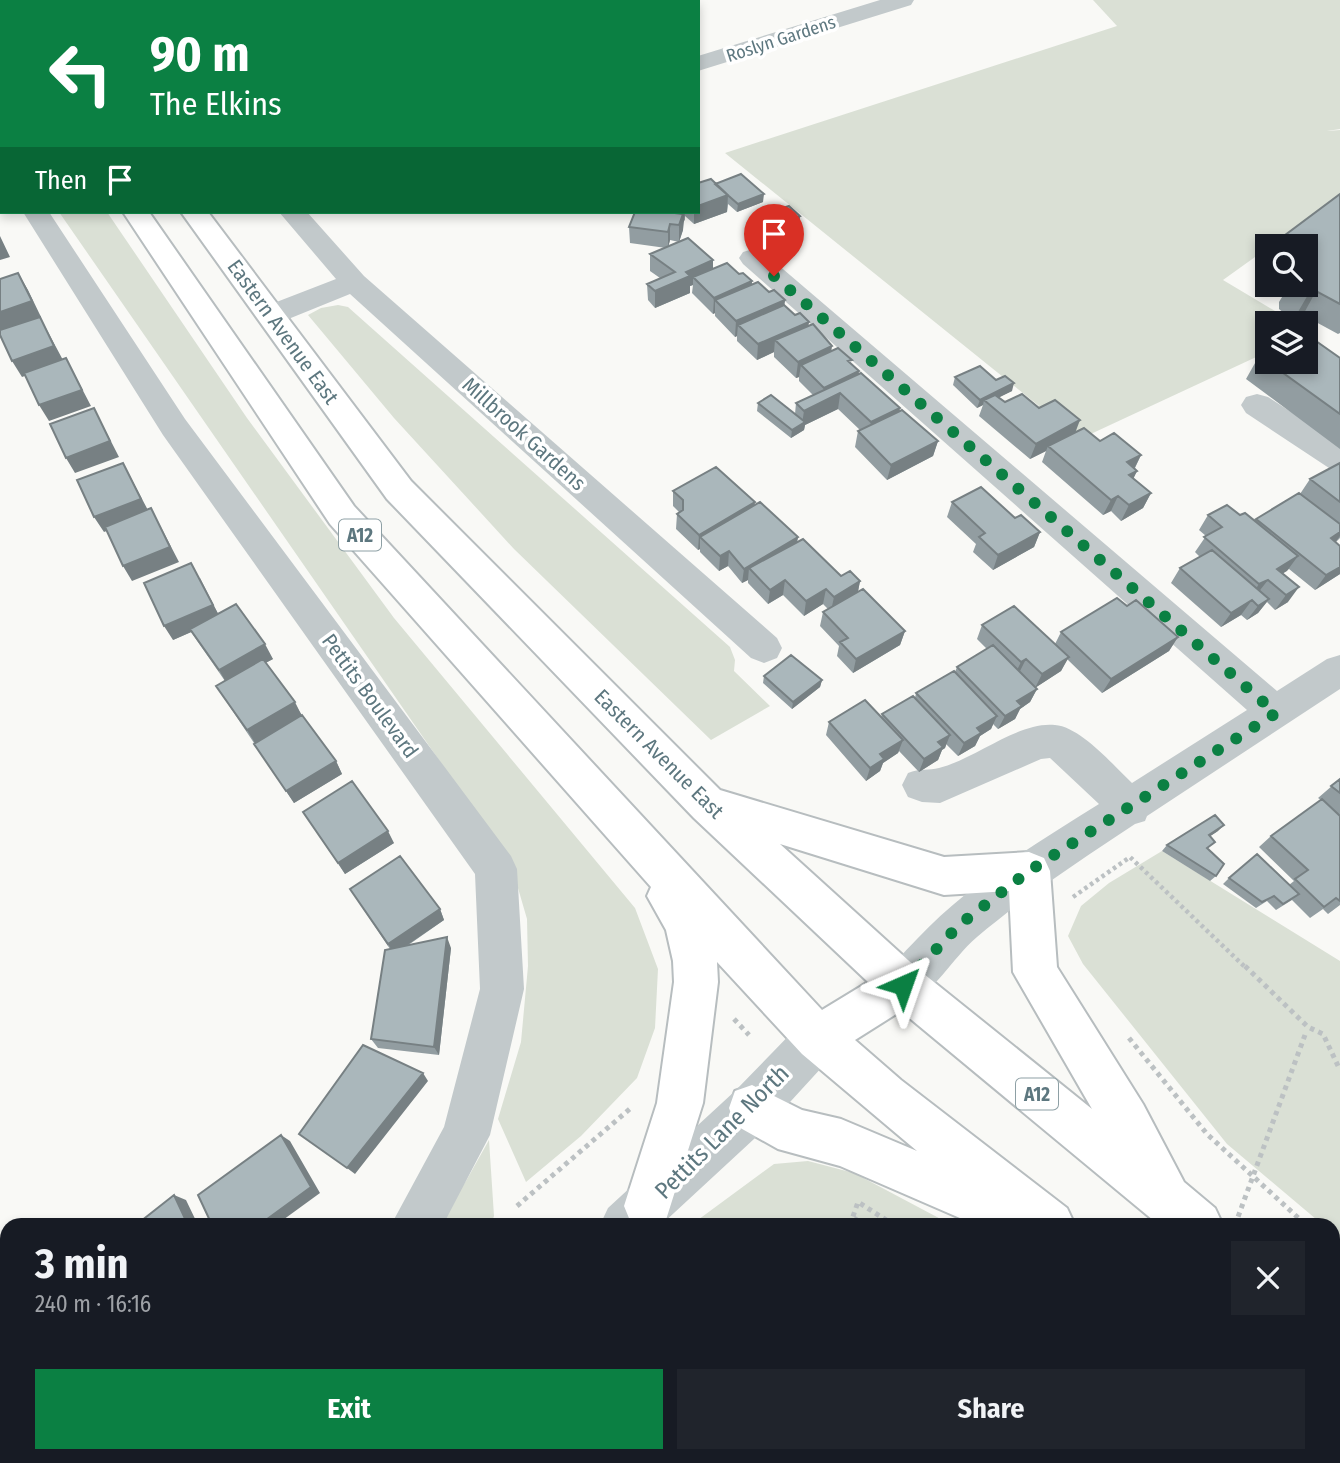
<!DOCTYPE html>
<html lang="en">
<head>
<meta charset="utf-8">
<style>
	:root { --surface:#171b24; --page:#20242c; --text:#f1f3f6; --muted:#9ea1a6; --accent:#0b8043 }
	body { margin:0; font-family:"Fira Sans Condensed",sans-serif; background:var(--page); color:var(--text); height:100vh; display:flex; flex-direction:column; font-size:26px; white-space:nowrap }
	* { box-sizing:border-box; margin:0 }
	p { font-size:23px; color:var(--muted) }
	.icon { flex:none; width:38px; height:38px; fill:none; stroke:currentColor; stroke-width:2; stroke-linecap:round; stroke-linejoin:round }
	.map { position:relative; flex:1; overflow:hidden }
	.side { position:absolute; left:0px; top:1218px; width:1340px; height:245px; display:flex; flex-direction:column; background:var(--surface); border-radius:21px 21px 0 0; box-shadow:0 4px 10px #0003 }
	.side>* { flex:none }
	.banner { position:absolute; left:0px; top:0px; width:700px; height:214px; box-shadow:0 4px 10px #0003; background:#0b8043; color:#fff; overflow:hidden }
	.controls { position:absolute; left:1255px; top:234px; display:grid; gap:14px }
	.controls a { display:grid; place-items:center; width:63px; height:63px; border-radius:0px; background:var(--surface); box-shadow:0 4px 10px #0003; font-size:35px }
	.pin { position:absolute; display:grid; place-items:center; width:60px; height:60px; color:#fff; margin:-72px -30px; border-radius:50% 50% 50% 0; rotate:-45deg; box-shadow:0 0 7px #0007 }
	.pin .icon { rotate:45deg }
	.me { position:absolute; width:77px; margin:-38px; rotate:43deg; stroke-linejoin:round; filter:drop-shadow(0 0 5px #0008) }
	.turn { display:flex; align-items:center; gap:24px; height:147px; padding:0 35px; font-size:32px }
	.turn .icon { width:91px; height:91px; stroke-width:2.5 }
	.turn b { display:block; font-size:49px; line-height:60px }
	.then { display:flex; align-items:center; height:66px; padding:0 35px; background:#0003; gap:14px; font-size:26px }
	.round { display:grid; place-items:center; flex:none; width:74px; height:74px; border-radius:0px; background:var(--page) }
	.summary { display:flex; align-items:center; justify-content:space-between; height:119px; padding:0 35px }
	h1 { font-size:42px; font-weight:700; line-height:52px }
	.action { display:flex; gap:14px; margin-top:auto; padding:14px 35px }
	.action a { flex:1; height:80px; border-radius:0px; background:var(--accent); color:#fff; font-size:28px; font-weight:700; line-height:80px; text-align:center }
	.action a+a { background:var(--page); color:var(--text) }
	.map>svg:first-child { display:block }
	.green { fill:#dae0d5 }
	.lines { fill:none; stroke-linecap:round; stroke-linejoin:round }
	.highway-casing { stroke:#b7bdbf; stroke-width:4 }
	.path-far1 { stroke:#bcc1c3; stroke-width:4.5; stroke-dasharray:3.5 3.5; stroke-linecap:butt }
	.path { stroke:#bcc1c3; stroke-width:5; stroke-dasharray:4.5 4.5; stroke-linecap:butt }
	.minor { fill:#c2c9cb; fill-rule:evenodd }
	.highway { fill:#fff; fill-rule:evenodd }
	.path-bridge { stroke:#bcc1c3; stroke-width:5; stroke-dasharray:4.5 4.5; stroke-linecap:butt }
	.wall { fill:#929da1 }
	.shaded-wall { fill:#778083 }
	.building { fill:#aab7bb; stroke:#778083; stroke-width:2 }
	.route { stroke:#0b8043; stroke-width:12; stroke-dasharray:0 21.6 }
	.labels { text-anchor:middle; stroke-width:7; stroke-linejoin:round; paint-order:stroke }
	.far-street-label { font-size:18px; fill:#5d777f; stroke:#fff }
	.shield { fill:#fff; stroke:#8ea0a5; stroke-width:2 }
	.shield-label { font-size:19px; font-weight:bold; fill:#5d777f }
	.street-label { font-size:21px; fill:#5d777f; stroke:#fff }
	.near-street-label { font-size:24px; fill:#5d777f; stroke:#fff }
</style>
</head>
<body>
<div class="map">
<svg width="1340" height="1463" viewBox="0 0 1340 1463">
	<rect width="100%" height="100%" fill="#f9f9f6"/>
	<path class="green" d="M1093 0H1340V129L1327 131 1340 130V196L1223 280 1297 324H1267V352L1080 439 725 153 1117 26Z
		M59 212H107L247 418 394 618 635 908 658 969 655 1028 637 1078 581 1136 526 1182 498 1119 521 1042 528 966 527 919 511 864Z
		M338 305 348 307 730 647 735 660 734 671 770 706 711 740 514 549 394 418 308 315 321 308Z
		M1162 851 1340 961V1239L1334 1233V1225H1323L1227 1144 1083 964 1068 936 1081 906 1109 883Z
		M489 1140 494 1216 491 1225H434L466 1181Z
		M808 1161 854 1173 952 1225H691L774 1164Z
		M180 1456H263L254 1463H173Z"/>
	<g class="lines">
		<g class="highway-casing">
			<path id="highway" d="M34 0H56L57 2H35Z
				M0 3 2 4V20L0 19Z
				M123 212H149L354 506 822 1010 868 982 694 818 387 499 181 212H208L411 481 720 790 944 857 1029 852 1044 858 1050 871 1057 967 1143 1104 1184 1182 1215 1208 1223 1225H1159L901 1011 855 1040 901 1080 1067 1208 1075 1225H976L840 1166 778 1149 735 1125 729 1108 735 1091 752 1085 802 1110 841 1119 917 1151 802 1054 717 962 718 982 703 1103 665 1223H631L624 1206 657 1103 674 982 673 961 666 930 647 896 651 887 330 524ZM780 844 944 895 1009 891 1013 972 1092 1109 919 970Z
				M1334 1304 1340 1307V1361L1334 1358Z
				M1334 1402 1340 1405V1461L1328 1456H1334Z"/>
		</g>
		<path class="path-far1" d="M1073 897 1130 857 1246 968"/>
		<path class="path" d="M1245 966 1308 1027 1323 1034 1340 1070
			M734 1019 749 1035
			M1129 1038 1207 1134 1306 1225
			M517 1206 632 1107
			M854 1218 864 1225
			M850 1225 858 1202 894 1225
			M1334 1248 1340 1254"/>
		<path class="minor" d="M99 0H121L122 2H100Z
			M392 0H415L416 2H393Z
			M461 0H486L460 2Z
			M880 0H914L911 5 698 71V56Z
			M0 113H2V129H0Z
			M0 146 2 147V165L0 164Z
			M23 212H49L185 419 511 856 517 869 524 989 490 1135 443 1225H391L444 1127 480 989 475 874 163 435Z
			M279 212H307L364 276 777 638 782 648 777 658 764 663 751 658 350 294 281 322 271 324 261 322 256 315 261 308 336 279Z
			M753 249 763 252 1277 691 1327 659 1340 655V689L1147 816 1145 821 1135 824C1081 860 1027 895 977 937 951 959 935 994 903 1006L887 1000 881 985C889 966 903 954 917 939 970 883 1035 844 1099 804L1050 758 1041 759 940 803 922 802 908 797 902 785 908 773C920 768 929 771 939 768 975 759 1019 721 1055 725 1081 727 1114 766 1132 783L1247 710 743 264 739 258 743 252Z
			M1257 394 1268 397 1340 444V472L1329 468 1246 413 1241 405 1246 397Z
			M818 1015 834 1022 841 1038 834 1054 769 1125 661 1225H600L608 1208 735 1091 802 1022Z
			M121 1456H181L178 1463H118Z
			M328 1456H387L384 1463H325Z
			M432 1456H487L490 1463H435Z
			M564 1456H637L634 1463H561Z
			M748 1456H802L803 1463H749Z
			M1088 1456H1157L1160 1463H1091Z"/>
		<use href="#highway" class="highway"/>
		<path class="path-bridge" d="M1235 1225 1305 1035"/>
	</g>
	<path class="wall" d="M715 184 763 202 737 212 728 204 727 212 694 224 685 216V220L683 222V230L679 242 670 240 668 247 713 260V269L739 274 752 281V285L785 300 784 305 795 315 809 326 832 351 851 364 859 374 900 411 938 441 933 456 887 480 855 447 858 431 860 430 838 409 805 425 804 430 791 438 757 411 758 403 795 414 796 403 813 395 799 381V377L796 378 774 357V352L757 360 737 341V336L735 337 715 316V313L713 314 692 293 693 285 690 286V293L655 308 648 300 647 284 660 278 650 271V254L666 248 630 243 629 227 635 212H698Z
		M1340 194V333L1338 334 1303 315 1295 317 1285 314 1279 309V302L1287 289 1279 285H1306Z
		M769 213 800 216 799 224 779 231 768 222Z
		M1267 249V279L1255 272Z
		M1267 352V362H1306L1340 358V449L1246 379 1259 356Z
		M955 377 996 380 1012 391 999 397 1005 402 1039 408 1075 432 1141 455 1135 468 1137 471 1133 478 1151 493 1143 508 1121 521 1111 511 1103 515 1042 462 1046 451 1030 459 979 416 983 405 977 408 953 385Z
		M1340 463V538L1336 542 1340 574 1315 590 1289 569 1283 573 1288 602 1275 610 1267 602 1258 613 1247 620 1241 615 1221 627 1171 583 1180 568 1200 557 1195 552 1206 536 1199 530 1208 515H1240L1254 521 1256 519 1300 494 1310 479Z
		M673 491 754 506 798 537 797 542 841 576 860 581 858 592 905 631 900 645 853 673 837 656 839 646 820 626 823 612 828 609 823 604 804 616 783 595 768 604 748 583V580L742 583 728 566 719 571 700 552V549L698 550 676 529 677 514 679 512 673 506Z
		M952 502 1015 518 1040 532 1034 547 993 570 973 552 976 544 947 517Z
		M200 578 218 614 273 659 265 663 302 715 336 761 342 774 294 803 216 686 225 681 191 632 173 640Z
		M1127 606 1178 637 1169 651 1102 693 1067 659 1061 671 1036 687 1037 689 1030 702 1020 709 1015 719 998 729 993 724 991 729 980 736 975 746 958 756 946 744 945 748 942 750 938 760 919 772 899 751 898 753 883 763 880 771 866 781 826 735 829 722 881 717 882 714 915 698 916 693 955 672 957 667 987 649 977 639 982 625 1055 644 1061 632Z
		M764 676 822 680 820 687 792 709 763 683Z
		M1340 779V905L1328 914 1323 909 1310 918 1292 900 1276 910 1267 901 1256 908 1223 884 1229 878 1289 885 1294 881 1259 847 1271 836 1321 800 1318 798Z
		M303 812 394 843 345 874Z
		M1218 831 1210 836 1208 849 1216 876 1210 881 1162 851 1167 845Z
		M350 889 440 909 444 920 407 946 451 948 439 1055 378 1048 371 1039 390 949Z
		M936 1458 959 1463 794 1462Z"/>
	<path class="shaded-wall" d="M764 194 763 202 737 212 738 204Z
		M728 195 727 212 694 224V212H698V206Z
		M685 212 683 230 679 242V225L677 218Z
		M800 216 799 224 779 231 780 223Z
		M670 224V240L668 248V232Z
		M0 236 10 257 0 260Z
		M713 260V277H693V285L690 286V293L655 308V291L686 272Z
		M18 273 28 290 41 317H40L64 362 22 377 12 361 0 329V312Z
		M752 281 751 298 715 300V313L713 314 714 298Z
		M1316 291 1303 315 1295 317 1309 293Z
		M785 300 783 316 738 325 737 336 735 337 736 321Z
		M809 322 807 338 775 340 774 352 757 360 758 344Z
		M832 346 830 362 801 365 799 377 796 378 798 362Z
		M66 358 91 406 49 421 39 405Z
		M859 371 857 387 840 395 838 409 805 425 804 430 791 438 792 430 802 424 804 411 822 402 824 388Z
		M1014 383 1012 391 988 403 984 400 983 405 977 408 980 400Z
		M94 408 119 457 75 473 66 458Z
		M900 408 897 423 868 438 871 422Z
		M1080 420 1074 436 1048 446 1046 451 1030 459 1036 444Z
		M938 441 933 456 887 480 891 465Z
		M1141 455 1133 471 1127 462Z
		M123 463 150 514 104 532 94 517Z
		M1137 471 1130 486 1129 475Z
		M1151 493 1143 508 1121 521 1129 505Z
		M1118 496 1111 511 1103 515 1111 500Z
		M755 502 753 517 700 537V549L698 550 699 535Z
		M151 508 179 562 132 581 123 566Z
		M1040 532 1034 547 993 570 998 555Z
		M1340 532V536L1334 544 1331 538Z
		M798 537 795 552 749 568 748 580 742 583 744 569Z
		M729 551 728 566 719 571 720 556Z
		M1298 556 1287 571 1270 581 1277 569Z
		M191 563 221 619 173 640 164 626Z
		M1340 567V574L1315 590 1326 575Z
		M785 580 783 595 768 604 770 590Z
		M1268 580 1257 594 1249 599 1259 584Z
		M860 581 857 596 831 611 834 597Z
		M1299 587 1288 602 1275 610 1286 595Z
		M826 589 823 604 804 616 806 601Z
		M1269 599 1258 613 1247 620 1258 606Z
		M1252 600 1241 615 1221 627 1231 613Z
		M905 631 900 645 853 673 856 659Z
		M1178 637 1169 651 1102 693 1111 679Z
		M265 644 273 659 227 684 219 670Z
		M1069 657 1061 671 1035 688 1042 674Z
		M1026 659 1019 673 1014 676 1021 662Z
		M822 680 820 687 792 709 793 702Z
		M1037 689 1030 702 1020 709 1015 719 998 729 1005 716 1017 701Z
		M295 702 302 716 255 743 247 730Z
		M997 716 991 729 980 736 975 746 958 756 964 743 977 728Z
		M950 735 945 748 942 750 938 760 919 772 924 759 938 742Z
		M903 740 898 753 883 763 880 771 866 781 870 768 880 754Z
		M336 761 342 774 294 803 286 791Z
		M1224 825 1218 831 1203 841 1209 835Z
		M388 831 394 843 345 874 338 863Z
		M440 909 444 920 394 954 388 944Z
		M447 937 451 948 439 1055 434 1047Z
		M423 1073 428 1081 355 1174 347 1168Z
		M281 1135 290 1141 320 1193 276 1225H259Z
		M174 1195 186 1200 198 1225H188Z
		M7 1414V1422H0V1419Z"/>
	<path class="building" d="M741 174 764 194 738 204 715 184Z
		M711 179 728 195 698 206V183Z
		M1340 194V304L1316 291 1309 293 1298 291 1292 285H1306V247H1269Z
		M789 206 800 216 780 223 769 213Z
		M635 212H667L683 214 679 225 670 224 668 232 629 227Z
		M667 212H685L682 214Z
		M688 238 713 260 686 272 690 276 655 291 647 284 675 272 650 254Z
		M727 263 739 274 743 273 752 281 714 298 693 277Z
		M18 273 32 301 0 312V279Z
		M758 282 769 292 774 290 785 300 736 321 715 300Z
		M784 305 795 315 800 313 809 322 758 344 738 325Z
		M40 317 54 346 12 361 0 335V330Z
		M813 324 832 346 798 362 775 340Z
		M1306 334 1340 358V414L1268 362H1306Z
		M838 348 852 360 848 361 859 371 824 388 801 365Z
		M1267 352V362L1259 356Z
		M66 358 82 390 39 405 24 373Z
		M980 366 996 380 1005 376 1014 383 980 400 955 377Z
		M861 373 900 408 871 422 840 393 804 411 796 403Z
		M1022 394 1039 408 1055 400 1080 420 1036 444 984 400 995 395 1005 402Z
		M771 395 805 422 792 430 758 403Z
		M94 408 110 441 66 458 50 424Z
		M902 410 938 441 891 465 858 431Z
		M1084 428 1100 441 1114 433 1141 455 1127 462 1137 471 1129 475 1151 493 1129 505 1118 496 1111 500 1048 446Z
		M123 463 141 499 94 517 77 480Z
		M1340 463V502L1310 479Z
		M716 467 755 502 699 535 677 514 683 510V500L673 491Z
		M981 487 1015 518 1021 515 1040 532 998 555 979 537 985 533 952 502Z
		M1299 493 1340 524V532L1331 538 1340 546V567L1326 575 1256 519Z
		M760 502 798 537 744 569 729 551 720 556 700 537Z
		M1227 505 1240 515 1245 513 1298 556 1277 569 1299 587 1286 595 1268 580 1259 584 1204 537 1222 527 1208 515Z
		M151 508 170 547 123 566 105 527Z
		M803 539 841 576 850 571 860 581 834 597 826 589 806 601 785 580 770 590 749 568Z
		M1212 550 1269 599 1258 606 1252 600 1231 613 1180 568Z
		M191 563 213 605 164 626 144 583Z
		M863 589 905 631 856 659 840 642 848 638 823 612Z
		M1117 598 1127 606 1136 600 1178 637 1111 679 1061 632Z
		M236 604 265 644 219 670 190 629Z
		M1014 606 1069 657 1042 674 1026 659 1021 662 982 625Z
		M993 645 1037 689 1017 701 1022 706 1005 716 957 667Z
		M791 655 822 680 793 702 764 676Z
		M263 659 295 702 247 730 216 686Z
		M954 671 997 716 977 728 981 733 964 743 916 693Z
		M913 696 950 735 938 742 943 747 924 759 882 714Z
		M865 700 903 740 880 754 884 759 870 768 829 722Z
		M302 715 336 761 286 791 254 744Z
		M1340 779V793L1331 786Z
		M352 781 388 831 338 863 303 812Z
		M1322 799 1340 816V901L1336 898 1324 907 1295 879 1308 870 1271 836Z
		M1215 815 1224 825 1209 835 1215 842 1207 848 1224 864 1216 876 1167 845Z
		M1257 854 1299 894 1283 904 1274 896 1262 902 1229 878Z
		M400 856 440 909 388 944 350 889Z
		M447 937 434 1047 371 1039 385 950Z
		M363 1045 423 1073 347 1168 299 1134Z
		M281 1135 311 1187 259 1225H212L198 1195Z
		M174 1195 188 1225H136Z
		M7 1326V1414L0 1419V1332Z
		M950 1460 959 1463H861Z"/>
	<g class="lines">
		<path class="route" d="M774 276 1276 713 1029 871 959 925 903 985"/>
	</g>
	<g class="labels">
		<g class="far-street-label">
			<text transform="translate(781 39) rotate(-18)" y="6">Roslyn Gardens</text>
		</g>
		<g class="shield">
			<rect x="339" y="519.5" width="42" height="31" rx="5"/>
			<rect x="1016" y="1078.5" width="42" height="31" rx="5"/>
		</g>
		<g class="shield-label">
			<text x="360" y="542">A12</text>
			<text x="1037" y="1101">A12</text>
		</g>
		<g class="street-label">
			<text transform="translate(283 332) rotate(54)" y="7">Eastern Avenue East</text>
			<text transform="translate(524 434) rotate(42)" y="7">Millbrook Gardens</text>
			<text transform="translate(370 696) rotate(54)" y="7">Pettits Boulevard</text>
			<text transform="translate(659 754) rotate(45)" y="7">Eastern Avenue East</text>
		</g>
		<g class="near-street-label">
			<text transform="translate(722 1132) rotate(-45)" y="8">Pettits Lane North</text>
		</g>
	</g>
</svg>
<div class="controls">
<a><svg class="icon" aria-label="search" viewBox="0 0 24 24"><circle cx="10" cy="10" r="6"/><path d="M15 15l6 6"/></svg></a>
<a><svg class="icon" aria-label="layers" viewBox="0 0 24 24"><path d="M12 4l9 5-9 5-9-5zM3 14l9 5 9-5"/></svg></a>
</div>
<div class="pin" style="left:774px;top:276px;background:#d93025"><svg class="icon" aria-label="arrive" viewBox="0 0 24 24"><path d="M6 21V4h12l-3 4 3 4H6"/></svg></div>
<svg class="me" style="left:903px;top:985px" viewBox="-20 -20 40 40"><path d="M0-17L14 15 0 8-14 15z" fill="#0b8043" stroke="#fff" stroke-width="4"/></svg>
<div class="banner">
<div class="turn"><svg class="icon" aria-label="left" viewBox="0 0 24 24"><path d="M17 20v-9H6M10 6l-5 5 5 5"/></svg><div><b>90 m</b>The Elkins</div></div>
<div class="then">Then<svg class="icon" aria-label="arrive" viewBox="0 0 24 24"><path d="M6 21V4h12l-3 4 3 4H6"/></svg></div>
</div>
<section class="side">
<div class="summary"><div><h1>3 min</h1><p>240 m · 16:16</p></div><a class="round"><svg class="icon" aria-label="close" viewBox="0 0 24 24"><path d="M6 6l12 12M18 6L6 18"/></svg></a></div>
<div class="action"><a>Exit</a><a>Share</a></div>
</section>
</div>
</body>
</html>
